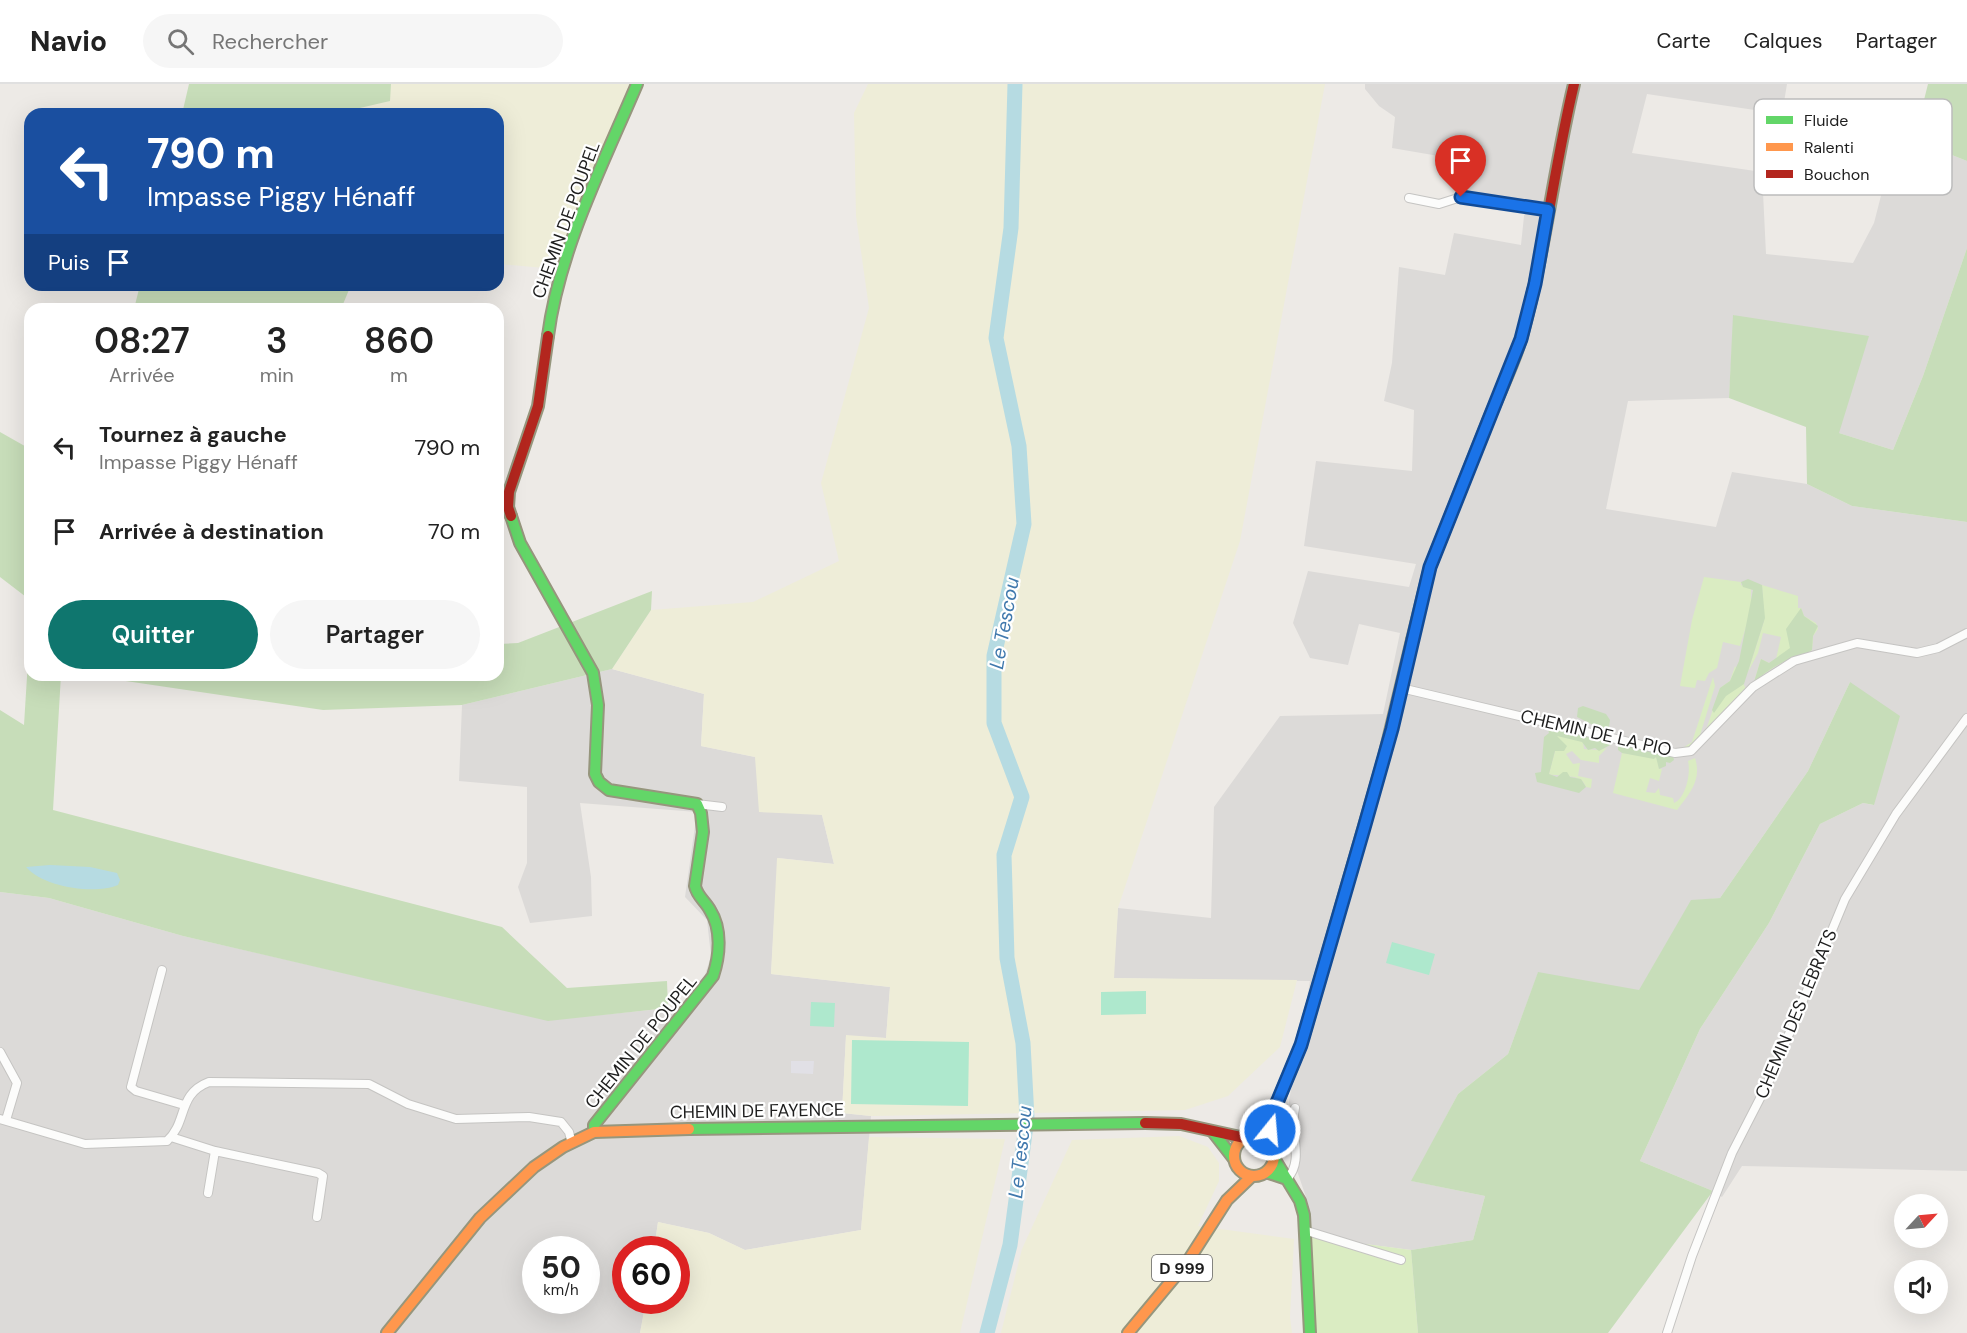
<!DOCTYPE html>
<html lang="fr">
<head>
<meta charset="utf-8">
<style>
	:root { --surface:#fff; --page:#f6f6f6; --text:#222; --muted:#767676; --line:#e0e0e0; --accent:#0f766e }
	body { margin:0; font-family:"DM Sans",sans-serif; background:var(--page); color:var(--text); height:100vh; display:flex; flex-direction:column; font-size:22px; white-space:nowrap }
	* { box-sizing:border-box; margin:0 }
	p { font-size:20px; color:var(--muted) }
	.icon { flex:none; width:33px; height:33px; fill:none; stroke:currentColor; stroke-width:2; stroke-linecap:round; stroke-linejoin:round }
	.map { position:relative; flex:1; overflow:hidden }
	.drawer { position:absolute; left:24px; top:219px; width:480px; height:378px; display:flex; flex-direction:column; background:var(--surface); border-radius:18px; box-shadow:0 6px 24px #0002 }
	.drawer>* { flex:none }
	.hud { position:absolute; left:24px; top:24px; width:480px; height:183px; border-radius:18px; box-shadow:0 6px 24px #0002; background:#1a4fa0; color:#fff; overflow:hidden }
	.needle { width:39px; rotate:64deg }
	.fabs { position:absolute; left:1894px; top:1110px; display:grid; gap:12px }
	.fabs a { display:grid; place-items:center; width:54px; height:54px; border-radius:50%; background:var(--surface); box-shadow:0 6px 24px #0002; font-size:30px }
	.speed { position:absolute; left:522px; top:1152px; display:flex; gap:12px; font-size:30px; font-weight:700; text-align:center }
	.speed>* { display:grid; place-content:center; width:78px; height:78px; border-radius:50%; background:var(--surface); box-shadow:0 6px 24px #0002; line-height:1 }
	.speed small { font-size:15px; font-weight:400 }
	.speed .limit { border:9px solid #d22; background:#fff; color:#111 }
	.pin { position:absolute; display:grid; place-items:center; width:51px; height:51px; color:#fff; margin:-62px -26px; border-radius:50% 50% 50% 0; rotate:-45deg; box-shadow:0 0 6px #0007 }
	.pin .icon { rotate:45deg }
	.me { position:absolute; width:66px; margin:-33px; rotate:17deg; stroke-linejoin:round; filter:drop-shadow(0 0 4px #0008) }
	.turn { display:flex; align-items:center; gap:21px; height:126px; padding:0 24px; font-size:27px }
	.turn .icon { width:78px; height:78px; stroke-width:2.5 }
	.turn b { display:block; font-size:42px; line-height:51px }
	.then { display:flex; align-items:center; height:57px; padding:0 24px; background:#0003; gap:12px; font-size:22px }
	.eta { display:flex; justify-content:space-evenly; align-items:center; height:102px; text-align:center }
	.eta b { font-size:36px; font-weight:600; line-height:42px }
	.primary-button { display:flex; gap:12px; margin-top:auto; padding:12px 24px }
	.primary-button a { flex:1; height:69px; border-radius:36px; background:var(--accent); color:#fff; font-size:24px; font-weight:600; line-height:69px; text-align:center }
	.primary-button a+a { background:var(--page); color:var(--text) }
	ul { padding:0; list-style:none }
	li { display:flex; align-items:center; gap:18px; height:84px; padding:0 24px }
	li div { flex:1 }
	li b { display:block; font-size:22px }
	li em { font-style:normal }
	header { display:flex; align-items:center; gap:36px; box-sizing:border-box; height:84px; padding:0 30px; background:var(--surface); border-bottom:2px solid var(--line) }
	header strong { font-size:28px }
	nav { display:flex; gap:33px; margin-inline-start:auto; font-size:21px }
	.search { width:420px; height:54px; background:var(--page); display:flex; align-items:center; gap:15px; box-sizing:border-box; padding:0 21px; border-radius:33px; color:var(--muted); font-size:22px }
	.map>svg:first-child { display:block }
	.residential { fill:#dcdad8; fill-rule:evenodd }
	.farmland { fill:#eeedd8 }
	.grass { fill:#daecc2 }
	.forest { fill:#c7ddb9 }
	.pitch { fill:#aee8cd }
	.plaza { fill:#e1e0e6 }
	.water { fill:#b6dbe2 }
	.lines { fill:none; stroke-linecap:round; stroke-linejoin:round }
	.river { stroke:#b6dbe2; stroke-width:15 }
	.street-casing { stroke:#c5c4c2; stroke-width:10 }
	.fast-casing { stroke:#96967d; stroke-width:14 }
	.slow-casing { stroke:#96967d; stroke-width:14 }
	.jam-casing { stroke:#96967d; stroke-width:14 }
	.street { stroke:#fcfcfb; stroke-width:8 }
	.fast { stroke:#63d668; stroke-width:10 }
	.slow { stroke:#ff974d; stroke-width:10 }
	.jam { stroke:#b3261e; stroke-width:10 }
	.route-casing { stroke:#114b97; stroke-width:15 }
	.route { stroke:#1a73e8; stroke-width:10 }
	.labels { text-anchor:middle; stroke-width:4.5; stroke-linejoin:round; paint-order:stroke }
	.shield { fill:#fff; stroke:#626262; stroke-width:1.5 }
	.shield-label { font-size:16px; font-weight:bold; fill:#1e1e1e }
	.street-label { font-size:18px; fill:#1e1e1e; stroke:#fff }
	.water-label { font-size:20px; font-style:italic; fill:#4079ad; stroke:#fff }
	.key { fill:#fff; stroke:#bcbcbc; stroke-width:1.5 }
	.key-label { font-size:16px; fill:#1e1e1e }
</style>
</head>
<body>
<header>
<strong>Navio</strong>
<div class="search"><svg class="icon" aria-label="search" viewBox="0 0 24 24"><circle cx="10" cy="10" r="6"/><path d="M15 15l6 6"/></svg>Rechercher</div>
<nav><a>Carte</a><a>Calques</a><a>Partager</a></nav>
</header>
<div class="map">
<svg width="1967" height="1249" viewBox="0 0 1967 1249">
	<rect width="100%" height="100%" fill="#edeae6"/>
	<path class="residential" d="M1365 0H1787L1782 30 1647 10 1632 69 1762 88 1766 170 1853 179 1874 139 1895 57 1914 56 1967 77V164L1923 292 1893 366 1839 349 1734 231 1729 314 1628 317 1606 425 1716 443 1732 388 1807 400 1852 422 1967 438V1087L1742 1082 1722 1113 1713 1107 1640 1077 1700 945 1769 839 1820 740 1863 719 1873 721 1850 598 1808 687 1720 814 1691 817 1639 907 1538 889 1508 970 1458 1010 1412 1097 1485 1112 1473 1156 1411 1166 1312 1153 1307 1116 1293 1075 1289 1017 1310 897 1113 894 1118 824 1211 834 1214 723 1280 632 1383 630 1400 549 1359 540 1348 581 1310 574 1293 539 1308 487 1409 503 1416 480 1304 462 1316 377 1412 387 1414 326 1384 317 1392 279 1399 183 1445 191 1454 149 1521 161 1525 123 1464 109 1462 76 1392 64 1395 33 1379 22 1365 5Z
		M612 585 704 610 701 662 755 673 822 731 834 780 778 774 771 890 890 903 886 954 846 952 842 1029 871 1032 861 1146 745 1166 709 1149 658 1138 654 1165 626 1166V1216L646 1217 640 1249H0V808L49 814 183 852 548 936 681 923 704 894 711 872 707 836 685 813 697 728 580 719 591 793 592 832 530 839 518 803 527 779V703L459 697 462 621ZM536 1166H586V1216H536Z"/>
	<path class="farmland" d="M391 0H629L556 185 498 180V30H334L389 17Z
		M868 0H1325L1240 457 1118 824 1114 894 1297 896 1280 963 1228 1012 1185 1026 871 1032 842 1029 846 951 886 954 890 903 771 890 777 774 834 780 822 731 759 728 755 673 701 662 704 610 612 585 651 526 753 518 839 477 821 399 869 224 856 132 854 29Z
		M1179 1052 1208 1063 1219 1079V1097L1198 1142 1294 1155 1290 1233 1292 1249H1001L1022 1165 1072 1056Z
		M869 1053 1005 1055 960 1249H640L646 1217 676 1216V1166L654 1165 658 1138 709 1149 745 1166 861 1146Z"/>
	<path class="grass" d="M1704 493 1741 498V501L1751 504V527L1740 562 1723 558 1717 584 1709 589 1705 597 1697 596 1695 604 1680 602 1692 536Z
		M1762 501 1798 512V524H1801L1804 532 1816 539 1818 545 1813 552 1812 566C1803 573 1796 573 1786 577 1774 582 1764 590 1754 598L1761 575 1769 579 1776 575 1781 553 1763 549 1758 569 1748 588 1764 537Z
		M1735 582 1746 605 1705 649 1720 604 1730 597Z
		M1713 593 1715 602 1698 658 1688 664 1681 665 1692 658Z
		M1561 651 1583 658 1584 665 1599 666 1607 664 1599 672V679L1581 676 1572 667 1566 670 1573 680 1580 679 1578 692 1592 695 1591 704 1586 703C1581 688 1562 694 1549 690L1555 667H1564L1557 652Z
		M1622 669 1658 674 1659 685H1662L1659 697 1650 694 1646 708 1655 709 1659 704 1660 711 1673 714 1674 719C1686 714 1691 689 1688 677L1695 674C1702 696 1690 709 1677 726L1613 709Z
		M1312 1153 1411 1166 1418 1249H1314Z"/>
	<path class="forest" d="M189 0H391L390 17 334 30H182Z
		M1928 0H1967V77L1914 56Z
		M1967 164V438L1852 422 1807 400 1806 343 1729 314 1733 231 1869 252 1839 349 1893 366 1923 292Z
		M140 201H351L341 225H134Z
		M0 348 30 365V516L0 493Z
		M1748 495 1762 501 1765 534 1744 600 1726 612 1714 629 1712 626 1720 604 1730 597 1739 577 1753 506 1743 503 1741 498Z
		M652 507 651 526 612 585 462 621 323 626 85 591H498V560L518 559Z
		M1801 524 1804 532 1818 542 1813 552 1812 566C1803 573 1797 573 1786 577 1774 582 1763 590 1754 598L1761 575 1769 579 1790 564 1786 545Z
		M30 544V591H61L53 726 502 843 567 904 667 897 668 924 548 937 183 852 49 814 0 808V626L24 641Z
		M1850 598 1900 632 1874 721 1863 719 1820 740 1769 839 1700 945 1640 1077 1713 1107 1608 1249H1418L1411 1166 1473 1156 1485 1112 1411 1097 1458 1010 1508 970 1538 888 1639 906 1691 816 1720 814 1808 687Z
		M1583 622 1606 630 1610 636 1608 651 1612 660 1599 667 1595 664 1588 666 1582 658 1557 652 1567 662 1564 667H1555L1549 690 1557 693 1563 688H1567L1570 693 1581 695 1586 703 1579 709 1537 698 1535 689 1541 688 1544 653 1549 649 1547 640 1554 637 1577 640 1588 653 1592 652 1595 642 1577 633 1578 624Z
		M1618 659 1673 672 1674 676 1670 679 1666 678V682L1659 685 1656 673 1654 675 1622 669 1618 666Z"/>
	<path class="pitch" d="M1392 858 1435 870 1429 891 1386 879Z
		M1146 907V930L1101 931V908Z
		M811 918 835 919 834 943 810 942Z
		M852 956 969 958 968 1022 851 1020Z"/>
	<path class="plaza" d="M791 977H814L813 990 791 989Z"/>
	<path class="water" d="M50 781 90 783 117 789 120 796 118 801C94 811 43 803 26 783Z"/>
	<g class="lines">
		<path class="river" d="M987 1249 1010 1161 1027 1034 1023 959 1007 874 1004 771 1022 713 994 639V572L1024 440 1019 362 996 254 1011 144 1015 0"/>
		<g class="street-casing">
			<path id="street" d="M1409 114 1439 120 1461 113 1548 126
				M1401 604 1675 669 1691 667 1753 603 1794 577 1857 559 1917 569 1938 564 1967 549
				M697 720 722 723
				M162 886 131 1003 136 1007 184 1021
				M0 968 17 999 6 1036
				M0 1035 85 1060 167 1057C188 1038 177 1010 209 998L369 1000 408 1020 456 1035 529 1033 561 1038 569 1048 571 1056
				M171 1053 215 1067 318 1089 323 1092 317 1133
				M1287 1095C1305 1076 1289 1048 1295 1024
				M208 1109 215 1067
				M1307 1147 1401 1176
				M1667 1249 1692 1172 1732 1069 1772 991 1845 815 1896 730 1967 634"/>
		</g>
		<g class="fast-casing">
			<path id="fast" d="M548 252C559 166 603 80 637 0
				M511 432 520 459 593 589 598 621 595 690 599 698 609 706 697 720 701 729 703 748 695 802C697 812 705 817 710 826 722 845 720 871 713 892L594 1041V1048
				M689 1045 1145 1039
				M1213 1048 1234 1075
				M1251 1052 1271 1033 1301 961 1384 673 1412 556
				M1274 1074 1300 1117 1304 1131 1310 1249
				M1266 1088 1287 1095"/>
		</g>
		<g class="slow-casing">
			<path id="slow" d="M1412 556 1430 483 1488 337
				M1234 1072a20 20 0 1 1 40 0a20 20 0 1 1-40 0Z
				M387 1249 480 1134 534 1083 563 1063 594 1048 689 1045
				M1128 1249 1188 1177 1227 1116 1252 1092"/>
		</g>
		<g class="jam-casing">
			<path id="jam" d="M1488 337C1499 309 1514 281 1522 252 1545 169 1554 83 1574 0
				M511 432 508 423 509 408 538 322 548 252
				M1145 1039 1181 1040 1245 1054"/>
		</g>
		<use href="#street" class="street"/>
		<use href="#fast" class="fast"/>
		<use href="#slow" class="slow"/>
		<use href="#jam" class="jam"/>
	</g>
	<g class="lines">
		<g class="route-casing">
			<path id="route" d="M1270 1046 1271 1033 1301 961 1364 744 1392 645 1430 483 1521 255 1535 200 1548 126 1461 113"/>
		</g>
		<use href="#route" class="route"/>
	</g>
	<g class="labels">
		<rect class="shield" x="1152" y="1171" width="60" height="26" rx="4.5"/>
		<g class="shield-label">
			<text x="1182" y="1190">D 999</text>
		</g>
		<g class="street-label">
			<text transform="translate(566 136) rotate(-70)" y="6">CHEMIN DE POUPEL</text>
			<text transform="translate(1596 649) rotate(13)" y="6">CHEMIN DE LA PIO</text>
			<text transform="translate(1796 930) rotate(-67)" y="6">CHEMIN DES LEBRATS</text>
			<text transform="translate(641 958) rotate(-51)" y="6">CHEMIN DE POUPEL</text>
			<text transform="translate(757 1027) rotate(-1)" y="6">CHEMIN DE FAYENCE</text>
		</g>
		<g class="water-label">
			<text transform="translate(1004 539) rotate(-80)" y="7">Le Tescou</text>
			<text transform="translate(1020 1068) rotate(-84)" y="7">Le Tescou</text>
		</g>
	</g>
	<rect x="1754" y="15" width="198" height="96" rx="9" class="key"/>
	<rect x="1766" y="32" width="27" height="8" fill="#63d668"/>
	<rect x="1766" y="59" width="27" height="8" fill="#ff974d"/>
	<rect x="1766" y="86" width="27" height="8" fill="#b3261e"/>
	<g class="key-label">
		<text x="1804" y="42">Fluide</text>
		<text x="1804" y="69">Ralenti</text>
		<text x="1804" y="96">Bouchon</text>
	</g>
</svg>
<div class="fabs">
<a><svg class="needle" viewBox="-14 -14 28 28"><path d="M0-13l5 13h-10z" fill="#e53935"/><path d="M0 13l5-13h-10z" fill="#767676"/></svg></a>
<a><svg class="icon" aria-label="sound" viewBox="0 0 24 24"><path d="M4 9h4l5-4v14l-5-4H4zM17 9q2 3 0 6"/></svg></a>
</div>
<div class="speed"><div>50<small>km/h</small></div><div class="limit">60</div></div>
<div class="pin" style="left:1461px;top:113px;background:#d93025"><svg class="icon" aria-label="arrive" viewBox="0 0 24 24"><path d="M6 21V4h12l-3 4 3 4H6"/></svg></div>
<svg class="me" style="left:1270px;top:1046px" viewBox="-20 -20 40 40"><circle r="17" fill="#1a73e8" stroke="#fff" stroke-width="3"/><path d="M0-11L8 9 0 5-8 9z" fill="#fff"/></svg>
<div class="hud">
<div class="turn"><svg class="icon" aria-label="left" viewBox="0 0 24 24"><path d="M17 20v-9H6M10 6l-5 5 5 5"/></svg><div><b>790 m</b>Impasse Piggy Hénaff</div></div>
<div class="then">Puis<svg class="icon" aria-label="arrive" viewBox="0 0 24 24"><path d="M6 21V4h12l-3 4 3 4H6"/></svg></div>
</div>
<section class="drawer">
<div class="eta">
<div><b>08:27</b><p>Arrivée</p></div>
<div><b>3</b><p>min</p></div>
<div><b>860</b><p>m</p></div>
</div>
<ul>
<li><svg class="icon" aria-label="left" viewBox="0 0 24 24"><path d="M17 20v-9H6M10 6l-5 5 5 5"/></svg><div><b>Tournez à gauche</b><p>Impasse Piggy Hénaff</p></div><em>790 m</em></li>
<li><svg class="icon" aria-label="arrive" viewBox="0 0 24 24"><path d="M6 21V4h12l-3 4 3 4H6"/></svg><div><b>Arrivée à destination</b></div><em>70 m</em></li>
</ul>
<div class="primary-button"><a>Quitter</a><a>Partager</a></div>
</section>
</div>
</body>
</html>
